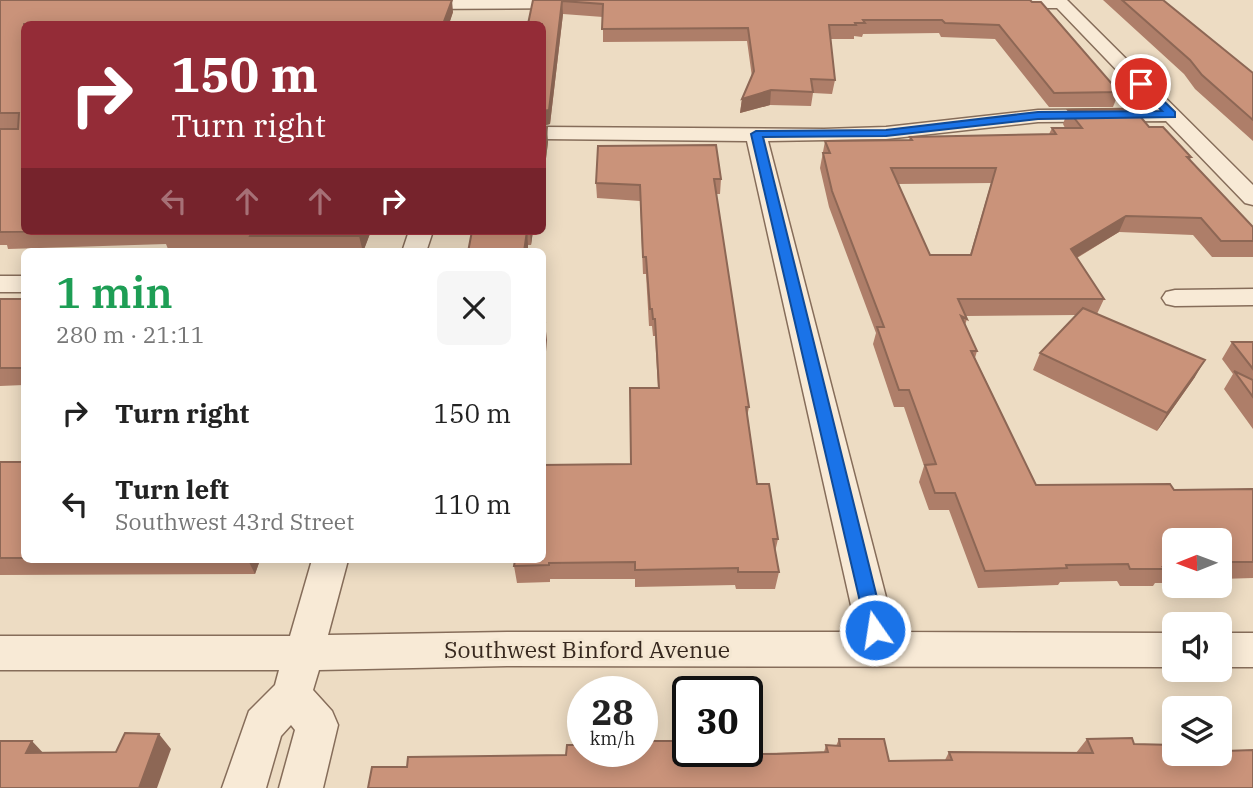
<!DOCTYPE html>
<html lang="en">
<head>
<meta charset="utf-8">
<style>
	:root { --surface:#fff; --page:#f6f6f6; --text:#222; --muted:#767676 }
	body { margin:0; font-family:"IBM Plex Serif",serif; background:var(--page); color:var(--text); height:100vh; display:flex; flex-direction:column; font-size:26px; white-space:nowrap }
	* { box-sizing:border-box; margin:0 }
	p { font-size:23px; color:var(--muted) }
	.icon { flex:none; width:38px; height:38px; fill:none; stroke:currentColor; stroke-width:2; stroke-linecap:round; stroke-linejoin:round }
	.map { position:relative; flex:1; overflow:hidden }
	.details { position:absolute; left:21px; top:248px; width:525px; height:315px; display:flex; flex-direction:column; background:var(--surface); border-radius:10px; box-shadow:0 4px 18px #0003 }
	.details>* { flex:none }
	.banner { position:absolute; left:21px; top:21px; width:525px; height:214px; border-radius:10px; box-shadow:0 4px 18px #0003; background:#942c37; color:#fff; overflow:hidden }
	.needle { width:46px; rotate:269deg }
	.fabs { position:absolute; left:1162px; top:528px; display:grid; gap:14px }
	.fabs a { display:grid; place-items:center; width:70px; height:70px; border-radius:10px; background:var(--surface); box-shadow:0 4px 18px #0003; font-size:35px }
	.speed { position:absolute; left:567px; top:676px; display:flex; gap:14px; font-size:35px; font-weight:700; text-align:center }
	.speed>* { display:grid; place-content:center; width:91px; height:91px; border-radius:50%; background:var(--surface); box-shadow:0 4px 18px #0003; line-height:1 }
	.speed small { font-size:18px; font-weight:400 }
	.speed .limit { border:4px solid #111; border-radius:10px; background:#fff; color:#111 }
	.pin { position:absolute; display:grid; place-items:center; width:60px; height:60px; color:#fff; margin:-30px; border:4px solid #fff; border-radius:50%; box-shadow:0 2px 7px #0007 }
	.me { position:absolute; width:77px; margin:-38px; rotate:347deg; stroke-linejoin:round; filter:drop-shadow(0 0 5px #0008) }
	.turn { display:flex; align-items:center; gap:24px; height:147px; padding:0 35px; font-size:32px }
	.turn .icon { width:91px; height:91px; stroke-width:2.5 }
	.turn b { display:block; font-size:49px; line-height:60px }
	.lanes { display:flex; align-items:center; height:66px; padding:0 35px; background:#0003; justify-content:center; gap:35px; direction:ltr }
	.lanes .off { opacity:.35 }
	.round { display:grid; place-items:center; flex:none; width:74px; height:74px; border-radius:10px; background:var(--page) }
	.summary { display:flex; align-items:center; justify-content:space-between; height:119px; padding:0 35px }
	h1 { font-size:42px; font-weight:600; line-height:52px; color:#1e9e55 }
	ul { padding:0; list-style:none }
	li { display:flex; align-items:center; gap:21px; height:91px; padding:0 35px }
	li div { flex:1 }
	li b { display:block; font-size:26px }
	li em { font-style:normal }
	.map>svg:first-child { display:block }
	.lines { fill:none; stroke-linecap:round; stroke-linejoin:round }
	.minor-casing { stroke:#866d5a; stroke-width:3 }
	.minor { fill:#f8ead6; fill-rule:evenodd }
	.wall { fill:#ae7e69; fill-rule:evenodd }
	.shaded-wall { fill:#8d6755 }
	.building { fill:#ca937a; stroke:#8d6755; stroke-width:2; fill-rule:evenodd }
	.route { fill:#1a73e8; stroke:#114b97; stroke-width:2 }
	.labels { text-anchor:middle; stroke-width:6; stroke-linejoin:round; paint-order:stroke }
	.near-street-label { font-size:23px; fill:#37281e; stroke:#f4e7d2 }
</style>
</head>
<body>
<div class="map">
<svg width="1253" height="788" viewBox="0 0 1253 788">
	<rect width="100%" height="100%" fill="#eddcc3"/>
	<g class="lines">
		<g class="minor-casing">
			<path id="minor" d="M408 0H577L579 3 571 8 411 9 403 4Z
				M996 0H1067L1253 185V205L1245 203 1166 121 1038 122 886 139 768 141 895 632 1174 633V667L507 666 319 670 313 690 332 711 338 725 323 788H279L295 730 291 725 281 736 266 788H222L249 711 275 685 279 670H0V636H290L312 560H348L328 635 507 632H857L747 141 542 139V127L824 129 886 127 1038 110 1154 109 1057 8H1002L996 6 994 3Z
				M409 231H433L426 252H402Z
				M0 276H24V292H0Z
				M1253 289V305L1175 306 1166 304 1162 298 1166 292 1175 290Z
				M1220 633H1253V667H1220Z"/>
		</g>
		<use href="#minor" class="minor"/>
	</g>
	<path class="wall" d="M0 0 453 12 449 24H24V231H371L363 252H255L254 249H168L166 244 8 249 7 245H0V129L18 128H0Z
		M533 0H1030L1119 92 1113 107H1049L995 39 941 37 939 33 863 34 862 37 854 36V39H830L835 80 832 94 813 93 811 106 770 105 740 113 742 99 752 77 747 41 603 42V17L563 14 550 124 543 126 548 142 542 191V24Z
		M1103 0H1163L1253 73V141L1195 89 1184 74Z
		M1068 110 1149 127 1191 157 1190 160 1253 227V257H1212L1193 235 1119 232 1077 258 1104 299 1097 314 1195 377 1157 431 1033 370 1040 353 1076 315 966 316 967 319 965 325 977 351 975 358 1036 485 1174 490 1253 489V578L1220 579V541H1174V580H1167L1165 583H1155L1153 586H1120L1117 581 1060 582 1058 585 978 588 949 510H929L919 482 924 466 904 407H894L873 344 876 333 829 207 820 168 825 141 909 140 910 137 1049 134 1052 128H1065L1063 124ZM991 183 970 255H930L898 184Z
		M721 179 720 194H716L749 407 747 417 757 484 778 539 775 552 779 572 775 589H736L735 585 635 587V579H550V582L517 583 514 566 631 464 658 388 655 336H653L652 326H649L646 274H643L640 201 597 198 596 183Z
		M472 231H533L531 245H528V252H468Z
		M0 299H24V385L0 386Z
		M1232 342H1253V429L1224 389 1233 374 1222 359Z
		M0 462H24V560H260L255 574 0 575Z
		M839 739 889 761 945 760 949 752 1076 753 1087 739 1134 744 1225 751 1253 788 407 767 566 755 679 750 703 754 824 752 826 745 836 746Z"/>
	<path class="shaded-wall" d="M452 0 453 12 449 24H443Z
		M562 1 563 14 550 124 542 126V111Z
		M771 90 770 105 740 113 742 99Z
		M547 127 548 142 542 191V166Z
		M1126 216 1119 232 1064 265 1071 249Z
		M361 231H371L363 252 359 236Z
		M527 231 528 245V252H524Z
		M530 231H533L531 245Z
		M545 323 547 340 544 375 542 355Z
		M1205 360 1195 377 1157 431 1167 413Z
		M248 560H260L255 574Z
		M159 734 171 749 157 788H139Z
		M32 741 46 756 26 753Z"/>
	<path class="building" d="M0 0H452L443 24H24V231H54L0 232V129H18L19 113H0Z
		M533 0H1030L1032 2H1041L1119 92 1054 93 999 25 945 23 942 20H863L865 23H855L856 25H829L835 80 811 79 813 92 771 90 742 99 754 71 748 28 602 29 603 4 562 1 549 110 542 111V24H528Z
		M1122 0H1163L1253 73V120L1202 75 1190 60Z
		M1134 109 1149 127H1163L1191 157H1187L1253 227V241H1221L1201 218 1126 216 1071 249 1104 299H958L967 319 961 316 977 351H971L1036 485 1170 484 1174 490 1253 489V562H1220V541H1174V566L1163 567 1165 569H1130L1128 564 1066 565 1067 568 985 571 955 493H935L925 465 936 464 909 390H899L877 327H884L832 191 823 153H830L825 141 912 140 910 137 1056 134 1052 128H1082L1068 110ZM891 168H996L971 255H930Z
		M542 126 547 127 542 166Z
		M716 145 721 179H714L749 407H746L757 484H769L778 539H773L779 572H738V568L635 570V562L549 563V565L514 566 515 560H542V465L631 464 630 388H659L655 319H653L652 309H650L646 257H643L640 185 596 183 598 146Z
		M163 231H361L359 236H250L252 232 161 233Z
		M472 231H527L524 252H468Z
		M0 299H24V368H0Z
		M1083 308 1205 360 1167 413 1040 353Z
		M542 323H545L542 355Z
		M1232 342H1253V369Z
		M1234 371 1253 380V397Z
		M0 462H24V558H0Z
		M125 733 159 734 139 788H0V741H32L26 753 116 752Z
		M1132 738 1134 744 1174 745V754H1220V745H1222L1225 751 1253 750V788H368L372 767H407L408 757 566 755 567 745H581V741H583V751H642V741H679V750L703 751V754H776L828 752 826 745 840 746 839 739H884L889 761 952 760 949 752 1093 753 1087 739Z"/>
	<path class="route" d="M1137 82H1144L1175 112V117L1038 119 886 136 763 137 885 630 882 636 875 639 868 636 751 134 756 131 886 130 1038 112 1162 111 1137 86Z"/>
	<g class="labels">
		<g class="near-street-label">
			<text x="587" y="658">Southwest Binford Avenue</text>
		</g>
	</g>
</svg>
<div class="fabs">
<a><svg class="needle" viewBox="-14 -14 28 28"><path d="M0-13l5 13h-10z" fill="#e53935"/><path d="M0 13l5-13h-10z" fill="#767676"/></svg></a>
<a><svg class="icon" aria-label="sound" viewBox="0 0 24 24"><path d="M4 9h4l5-4v14l-5-4H4zM17 9q2 3 0 6"/></svg></a>
<a><svg class="icon" aria-label="layers" viewBox="0 0 24 24"><path d="M12 4l9 5-9 5-9-5zM3 14l9 5 9-5"/></svg></a>
</div>
<div class="speed"><div>28<small>km/h</small></div><div class="limit">30</div></div>
<div class="pin" style="left:1141px;top:84px;background:#d93025"><svg class="icon" aria-label="arrive" viewBox="0 0 24 24"><path d="M6 21V4h12l-3 4 3 4H6"/></svg></div>
<svg class="me" style="left:875px;top:630px" viewBox="-20 -20 40 40"><circle r="17" fill="#1a73e8" stroke="#fff" stroke-width="3"/><path d="M0-11L8 9 0 5-8 9z" fill="#fff"/></svg>
<div class="banner">
<div class="turn"><svg class="icon" aria-label="right" viewBox="0 0 24 24"><path d="M7 20v-9h11M14 6l5 5-5 5"/></svg><div><b>150 m</b>Turn right</div></div>
<div class="lanes"><svg class="icon off" aria-label="left" viewBox="0 0 24 24"><path d="M17 20v-9H6M10 6l-5 5 5 5"/></svg><svg class="icon off" aria-label="ahead" viewBox="0 0 24 24"><path d="M12 20V5M6 11l6-6 6 6"/></svg><svg class="icon off" aria-label="ahead" viewBox="0 0 24 24"><path d="M12 20V5M6 11l6-6 6 6"/></svg><svg class="icon" aria-label="right" viewBox="0 0 24 24"><path d="M7 20v-9h11M14 6l5 5-5 5"/></svg></div>
</div>
<section class="details">
<div class="summary"><div><h1>1 min</h1><p>280 m · 21:11</p></div><a class="round"><svg class="icon" aria-label="close" viewBox="0 0 24 24"><path d="M6 6l12 12M18 6L6 18"/></svg></a></div>
<ul>
<li><svg class="icon" aria-label="right" viewBox="0 0 24 24"><path d="M7 20v-9h11M14 6l5 5-5 5"/></svg><div><b>Turn right</b></div><em>150 m</em></li>
<li><svg class="icon" aria-label="left" viewBox="0 0 24 24"><path d="M17 20v-9H6M10 6l-5 5 5 5"/></svg><div><b>Turn left</b><p>Southwest 43rd Street</p></div><em>110 m</em></li>
</ul>
</section>
</div>
</body>
</html>
